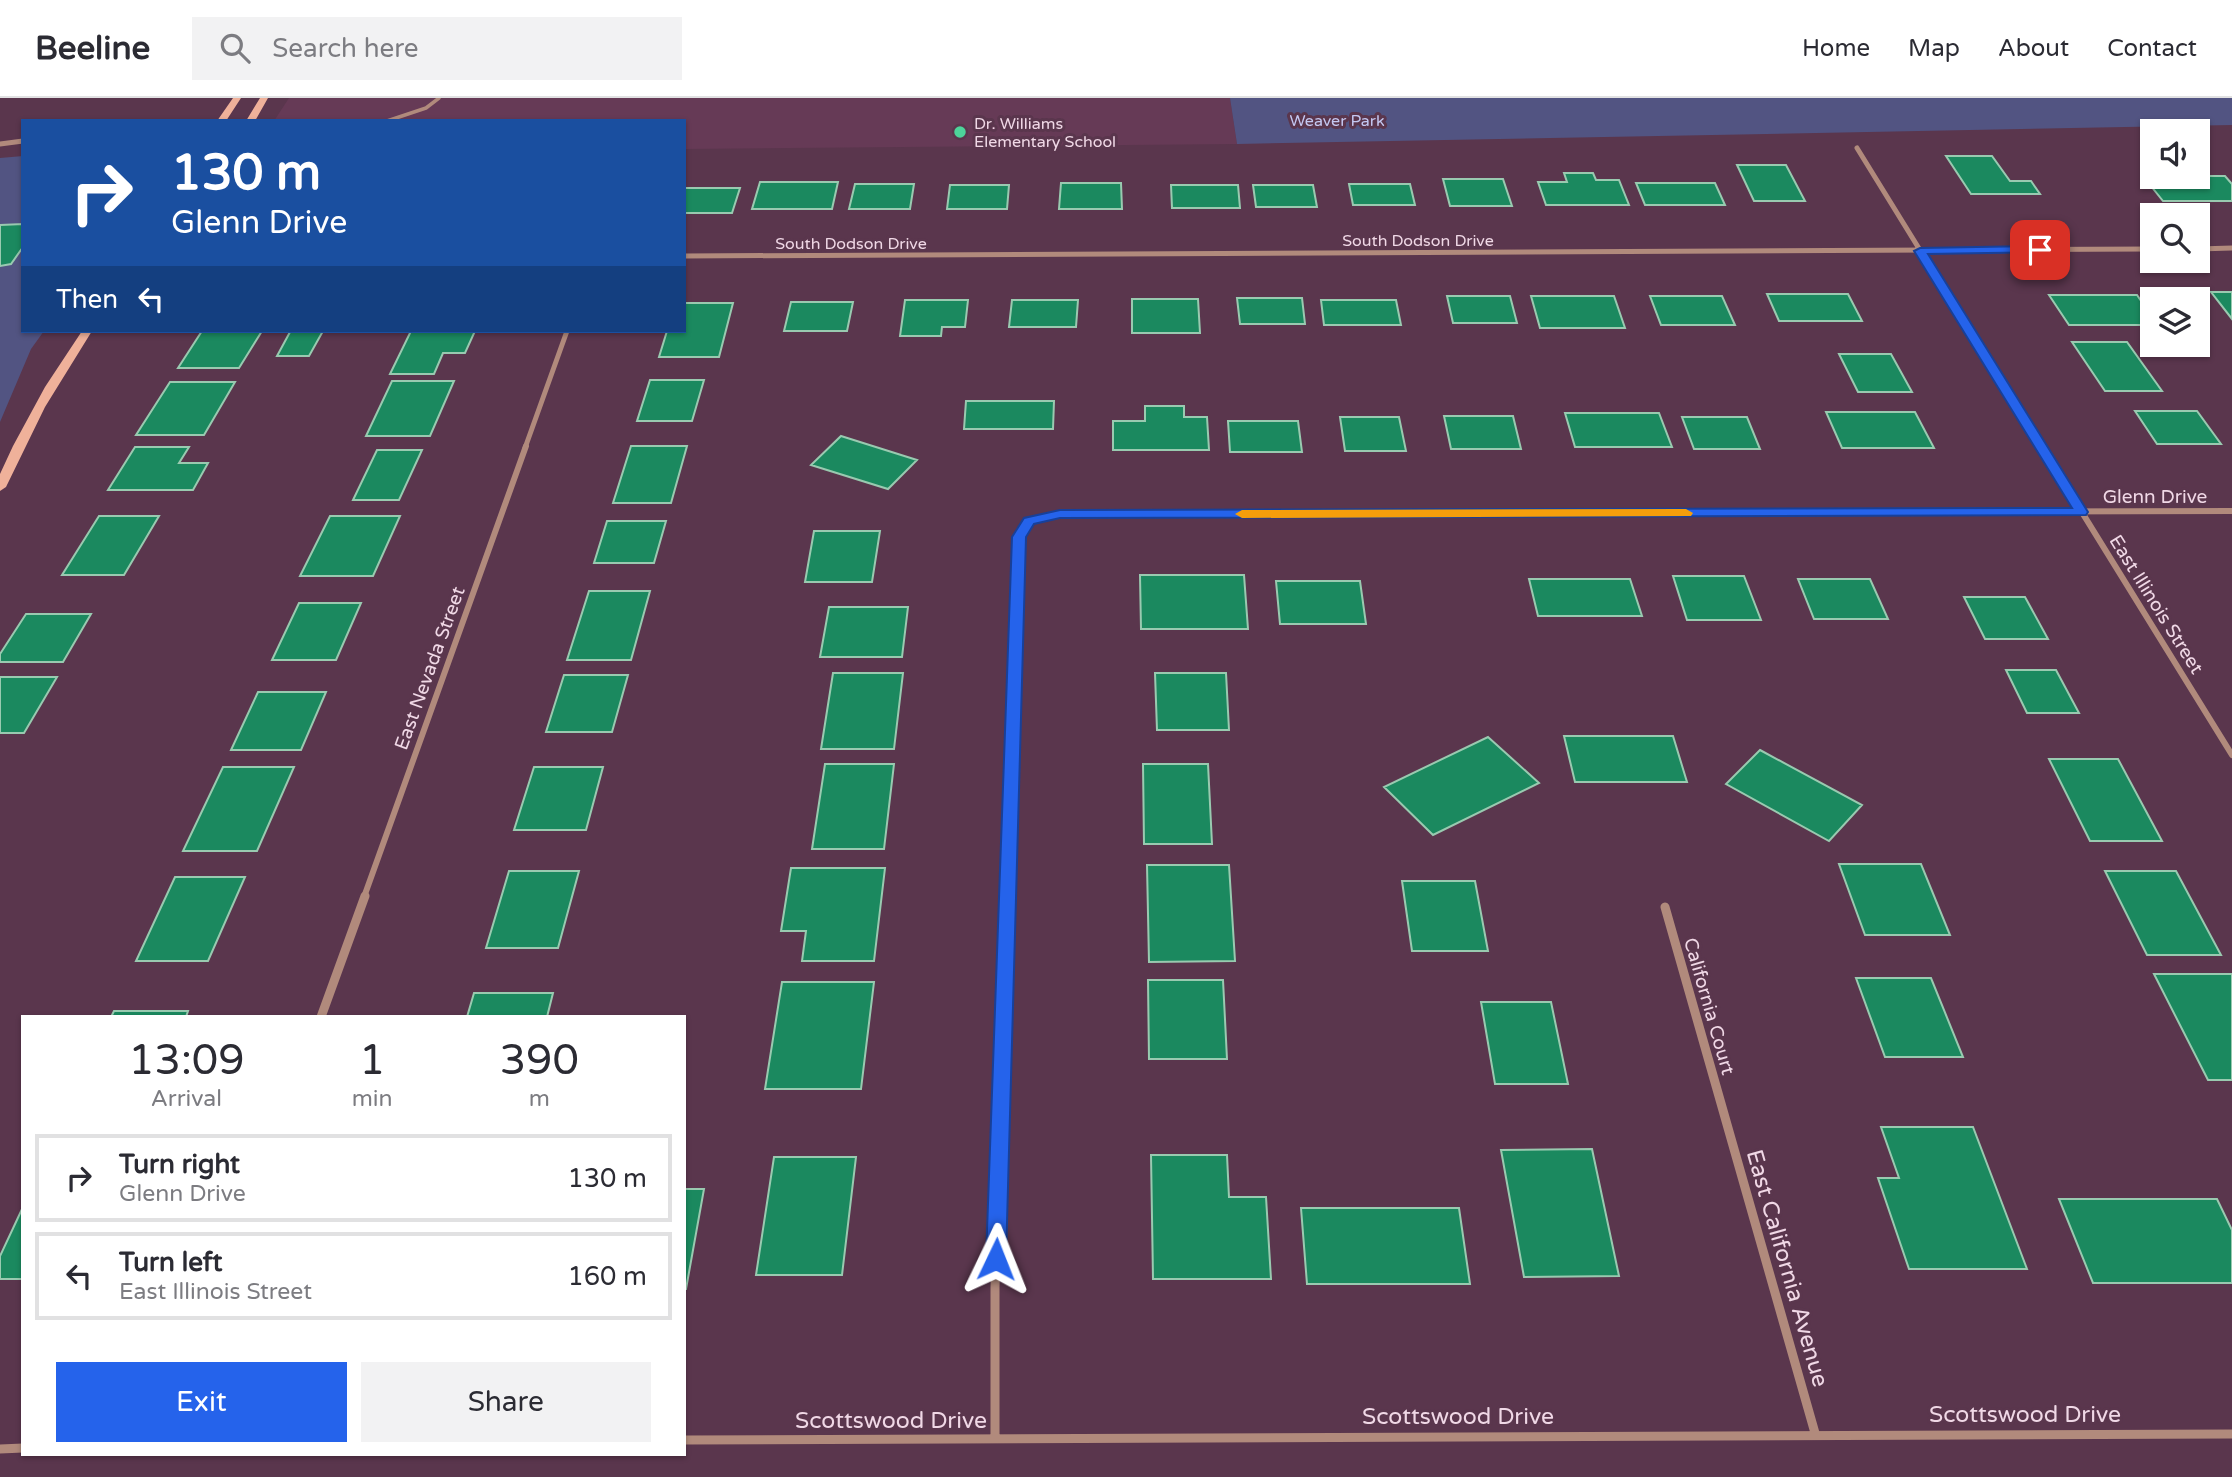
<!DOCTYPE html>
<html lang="en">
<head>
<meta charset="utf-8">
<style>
	:root { --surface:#fff; --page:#f2f2f3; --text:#2b2b33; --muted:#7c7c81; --line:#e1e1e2; --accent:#2563eb }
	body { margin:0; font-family:"Varela Round",sans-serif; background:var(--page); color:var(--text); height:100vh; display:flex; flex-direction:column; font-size:26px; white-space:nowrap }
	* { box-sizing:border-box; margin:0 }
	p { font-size:23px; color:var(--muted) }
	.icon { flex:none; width:38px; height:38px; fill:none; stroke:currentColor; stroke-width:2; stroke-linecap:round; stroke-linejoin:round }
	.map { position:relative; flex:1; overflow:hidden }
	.side { position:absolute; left:21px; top:917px; width:665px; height:441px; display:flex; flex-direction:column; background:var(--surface); border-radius:0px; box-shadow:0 2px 5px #0004 }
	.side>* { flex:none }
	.banner { position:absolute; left:21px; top:21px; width:665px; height:214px; border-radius:0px; box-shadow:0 2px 5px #0004; background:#1a4fa0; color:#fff; overflow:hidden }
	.buttons { position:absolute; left:2140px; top:21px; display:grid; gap:14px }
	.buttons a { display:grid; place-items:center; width:70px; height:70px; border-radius:0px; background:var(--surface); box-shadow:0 2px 5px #0004; font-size:35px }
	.pin { position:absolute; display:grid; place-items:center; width:60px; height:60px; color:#fff; margin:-30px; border-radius:14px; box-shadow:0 4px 10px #0006 }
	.me { position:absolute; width:77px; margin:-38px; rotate:2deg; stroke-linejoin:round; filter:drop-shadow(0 0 5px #0008) }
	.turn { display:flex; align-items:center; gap:24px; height:147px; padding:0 35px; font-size:32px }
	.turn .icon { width:91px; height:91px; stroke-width:2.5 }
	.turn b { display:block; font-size:49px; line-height:60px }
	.then { display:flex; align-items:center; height:66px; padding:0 35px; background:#0003; gap:14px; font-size:26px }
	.eta { display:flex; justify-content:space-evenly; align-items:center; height:119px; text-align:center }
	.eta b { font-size:42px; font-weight:600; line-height:49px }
	.primary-button { display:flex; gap:14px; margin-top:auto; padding:14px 35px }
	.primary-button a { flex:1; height:80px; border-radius:0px; background:var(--accent); color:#fff; font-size:28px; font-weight:600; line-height:80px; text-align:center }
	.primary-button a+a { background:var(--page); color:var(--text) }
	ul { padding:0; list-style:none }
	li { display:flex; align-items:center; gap:21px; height:88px; margin:0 14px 10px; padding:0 21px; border:4px solid var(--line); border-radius:0px }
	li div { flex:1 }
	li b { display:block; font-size:26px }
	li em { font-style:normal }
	header { display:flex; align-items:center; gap:42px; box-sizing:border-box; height:98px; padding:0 35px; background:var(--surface); border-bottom:2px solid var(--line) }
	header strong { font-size:33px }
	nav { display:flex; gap:38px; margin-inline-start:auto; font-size:24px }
	.search { width:490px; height:63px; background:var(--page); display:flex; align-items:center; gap:18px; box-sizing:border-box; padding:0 24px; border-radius:0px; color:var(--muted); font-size:26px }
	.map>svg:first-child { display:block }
	.built { fill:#663a56 }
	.green { fill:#525482 }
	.building { fill:#1b895f; stroke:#99cab0; stroke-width:2 }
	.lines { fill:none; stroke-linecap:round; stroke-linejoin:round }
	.service { stroke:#b18a7c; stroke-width:3.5 }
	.minor-far2 { stroke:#b18a7c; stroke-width:5 }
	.minor-far1 { stroke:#b18a7c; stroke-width:6 }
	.minor { stroke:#b18a7c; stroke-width:9 }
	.secondary { fill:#efb19a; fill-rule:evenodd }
	.route { fill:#2563eb; stroke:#184099; stroke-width:2 }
	.slow { fill:#f59e0b }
	.poi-dot { fill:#4dd39a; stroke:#5a364d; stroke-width:2.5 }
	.labels { text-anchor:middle; stroke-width:6; stroke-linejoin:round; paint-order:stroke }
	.far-park-label { font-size:16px; fill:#c4c8f2; stroke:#5a364d }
	.far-poi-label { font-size:16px; fill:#f0d8e6; stroke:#5a364d; text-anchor:start }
	.far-street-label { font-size:16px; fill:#f0d8e6; stroke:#5a364d }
	.street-label { font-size:19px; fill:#f0d8e6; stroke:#5a364d }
	.near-street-label { font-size:23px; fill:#f0d8e6; stroke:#5a364d }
</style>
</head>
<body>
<header>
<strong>Beeline</strong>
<div class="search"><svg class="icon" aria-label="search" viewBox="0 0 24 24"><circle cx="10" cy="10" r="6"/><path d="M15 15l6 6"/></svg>Search here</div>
<nav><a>Home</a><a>Map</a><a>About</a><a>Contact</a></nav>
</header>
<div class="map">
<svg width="2232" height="1379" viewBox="0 0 2232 1379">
	<rect width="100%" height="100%" fill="#5a364d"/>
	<path class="built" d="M289 0H1230L1237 46 684 51V23H274Z"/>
	<path class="green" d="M1230 0H2232V27L1237 46Z
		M23 58V233H44L31 251 0 324V60Z"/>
	<path class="building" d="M1946 58H1992L2010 83H2031L2040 96H1971Z
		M1737 67H1786L1805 103H1754Z
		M1564 75H1593L1596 82H1619L1629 107H1546L1538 84H1567Z
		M2143 78H2225L2232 86V103H2163Z
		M1443 81H1503L1512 108H1450Z
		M760 84H838L832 111H752Z
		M1061 85H1121L1122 111H1059Z
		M1636 85H1715L1725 107H1645Z
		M855 86H914L910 111H849Z
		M1349 86H1410L1415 107H1353Z
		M950 87H1009L1007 111H947Z
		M1171 87H1238L1240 110H1172Z
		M1253 87H1313L1317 109H1256Z
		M684 90H740L732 115H684Z
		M23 126V149L11 166 0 168V127Z
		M2211 194H2232V221Z
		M1767 196H1848L1862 223H1779Z
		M2049 197H2137L2152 219V227H2069Z
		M1447 198H1510L1517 225H1453Z
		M1531 198H1614L1625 230H1540Z
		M1650 198H1722L1735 227H1661Z
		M1237 200H1302L1305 226H1240Z
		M1132 201H1198L1200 235H1132Z
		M905 202H968L965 229H942L941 238H900Z
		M1012 202H1078L1076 229H1009Z
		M1321 202H1396L1401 227H1324Z
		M791 204H853L847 233H784Z
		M684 205H733L719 259H659L667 233H684Z
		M202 233H262L239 270H178Z
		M323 233 309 258H277L290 234Z
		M411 233H475L465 255H443L434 276H390Z
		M2072 244H2127L2162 293H2105Z
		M1839 256H1891L1912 294H1858Z
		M650 282H704L692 323H637Z
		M392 283H454L430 338H366Z
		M170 284H235L204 337H136Z
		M966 303H1054L1053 331H964Z
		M1145 308H1184V319H1207L1209 352H1113V323H1145Z
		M2135 313H2197L2221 346H2157Z
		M1826 314H1915L1934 350H1842Z
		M1565 315H1659L1672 349H1575Z
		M1444 318H1513L1521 351H1451Z
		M1340 319H1399L1406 353H1345Z
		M1682 319H1747L1760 351H1694Z
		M1228 323H1298L1302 354H1230Z
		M841 338 917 362 888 391 811 367Z
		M631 348H687L671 405H613Z
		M135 349H189L179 365H208L193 392H108Z
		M377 352H422L399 402H353Z
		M99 418H159L124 477H62Z
		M330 418H400L373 478H300Z
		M607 423H666L654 465H594Z
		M814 433H880L872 484H805Z
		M1140 477H1244L1248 531H1141Z
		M1673 478H1744L1761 522H1687Z
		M1529 481H1630L1642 518H1538Z
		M1798 481H1870L1888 521H1814Z
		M1276 483H1360L1366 526H1280Z
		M589 493H650L631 562H567Z
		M1964 499H2025L2048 541H1985Z
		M299 505H361L336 562H272Z
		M829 509H908L902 559H820Z
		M26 516H91L63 564H0V556Z
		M2006 572H2056L2079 615H2027Z
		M833 575H903L894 651H821Z
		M1155 575H1226L1229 632H1157Z
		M564 577H628L612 634H546Z
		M0 579H57L24 635H0Z
		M258 594H326L301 652H231Z
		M1564 638H1673L1687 684H1575Z
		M1488 639 1539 685 1433 737 1384 689Z
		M1760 652 1862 707 1829 743 1726 686Z
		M2049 661H2118L2162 743H2090Z
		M825 666H894L884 751H812Z
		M1143 666H1208L1212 746H1144Z
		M223 669H294L257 753H183Z
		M534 669H603L586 732H514Z
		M1839 766H1921L1950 837H1865Z
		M1147 767H1229L1235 863 1149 864Z
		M791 770H885L874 863H802L806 833H781Z
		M509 773H579L558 850H486Z
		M2105 773H2176L2221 857H2147Z
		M175 779H245L208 863H136Z
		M1402 783H1475L1488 853H1412Z
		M2154 876H2232V982H2208Z
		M1856 880H1931L1963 959H1885Z
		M1148 882H1223L1227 961H1149Z
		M782 884H874L861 991H765Z
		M474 895H553L547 919H467Z
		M1481 904H1551L1568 986H1495Z
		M114 913H188L186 919H111Z
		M1881 1029H1973L2027 1171H1909L1878 1080H1899Z
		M1592 1051 1619 1178 1524 1179 1501 1052Z
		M1151 1057H1227L1229 1099H1266L1271 1181H1153Z
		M774 1059H856L842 1177H756Z
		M684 1091H704L686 1191H684Z
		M2059 1101H2217L2232 1132V1185H2093Z
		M23 1109V1181H0V1158Z
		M1301 1110H1459L1470 1186H1307Z"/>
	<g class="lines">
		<path class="service" d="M387 23 426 10 439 0"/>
		<path class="minor-far2" d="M0 46 23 43
			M1857 50 2042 350
			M2198 151 2232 150
			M684 158 2152 151
			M525 350 567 233"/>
		<path class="minor-far1" d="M2041 348 2232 657
			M364 799 526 348
			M1007 799 1019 439 1029 423 1060 416 2232 413"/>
		<path class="minor" d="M1665 809 1815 1335
			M321 919 365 798
			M995 1340V1189L1008 798
			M684 1342 2232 1336
			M0 1351 23 1350"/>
		<path class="secondary" d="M233 0H241L226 23H217Z
			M260 0H268L255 23H246Z
			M82 233H92L45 309 6 389 0 393V376L13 348 45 289Z"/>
	</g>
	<path class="route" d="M2040 148 2046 152 2045 154 1928 156 2088 414 2086 417 1060 420 1034 426 1026 439 1006 1161 1003 1167 996 1170 989 1167 986 1161 1012 439 1024 420 1060 412 2072 410 1914 153 1920 150Z"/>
	<path class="slow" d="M1686 411 1693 415 1691 418 1242 420 1235 416 1242 412Z"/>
	<circle class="poi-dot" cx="960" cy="34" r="7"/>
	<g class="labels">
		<g class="far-park-label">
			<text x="1337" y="28">Weaver Park</text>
		</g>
		<g class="far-poi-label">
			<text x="974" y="31">Dr. Williams<tspan x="974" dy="18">Elementary School</tspan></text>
		</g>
		<g class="far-street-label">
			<text x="1418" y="148">South Dodson Drive</text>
			<text x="851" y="151">South Dodson Drive</text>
		</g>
		<g class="street-label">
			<text x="2155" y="405">Glenn Drive</text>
			<text transform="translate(2157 506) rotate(58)" y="7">East Illinois Street</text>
			<text transform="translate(429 570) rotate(-70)" y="7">East Nevada Street</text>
			<text transform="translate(1710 908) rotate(74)" y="7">California Court</text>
		</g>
		<g class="near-street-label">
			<text transform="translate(1788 1170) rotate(74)" y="8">East California Avenue</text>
			<text x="2025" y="1324">Scottswood Drive</text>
			<text x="1458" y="1326">Scottswood Drive</text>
			<text x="891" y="1330">Scottswood Drive</text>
		</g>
	</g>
</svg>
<div class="buttons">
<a><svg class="icon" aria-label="sound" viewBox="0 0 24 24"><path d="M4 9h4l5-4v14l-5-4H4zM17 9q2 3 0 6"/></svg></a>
<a><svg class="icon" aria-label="search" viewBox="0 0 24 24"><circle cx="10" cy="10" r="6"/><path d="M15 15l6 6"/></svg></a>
<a><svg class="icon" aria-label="layers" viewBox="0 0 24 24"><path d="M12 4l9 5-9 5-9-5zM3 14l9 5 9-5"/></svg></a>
</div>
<div class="pin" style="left:2040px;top:152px;background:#d93025"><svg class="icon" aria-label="arrive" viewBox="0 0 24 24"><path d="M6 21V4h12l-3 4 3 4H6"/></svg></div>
<svg class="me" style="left:996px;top:1161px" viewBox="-20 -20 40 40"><path d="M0-17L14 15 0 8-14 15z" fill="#2563eb" stroke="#fff" stroke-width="4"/></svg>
<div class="banner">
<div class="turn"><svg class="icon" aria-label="right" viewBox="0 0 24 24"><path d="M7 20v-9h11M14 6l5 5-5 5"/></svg><div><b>130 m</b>Glenn Drive</div></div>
<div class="then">Then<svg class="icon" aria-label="left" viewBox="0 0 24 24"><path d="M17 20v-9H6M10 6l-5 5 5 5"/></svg></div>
</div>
<section class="side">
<div class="eta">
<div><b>13:09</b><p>Arrival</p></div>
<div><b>1</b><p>min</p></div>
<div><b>390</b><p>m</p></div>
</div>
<ul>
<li><svg class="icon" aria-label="right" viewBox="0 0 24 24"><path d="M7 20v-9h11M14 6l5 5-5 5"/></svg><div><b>Turn right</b><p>Glenn Drive</p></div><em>130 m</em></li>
<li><svg class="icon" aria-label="left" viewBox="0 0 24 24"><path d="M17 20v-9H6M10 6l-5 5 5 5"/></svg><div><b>Turn left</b><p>East Illinois Street</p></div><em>160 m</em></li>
</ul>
<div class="primary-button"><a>Exit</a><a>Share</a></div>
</section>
</div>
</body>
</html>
